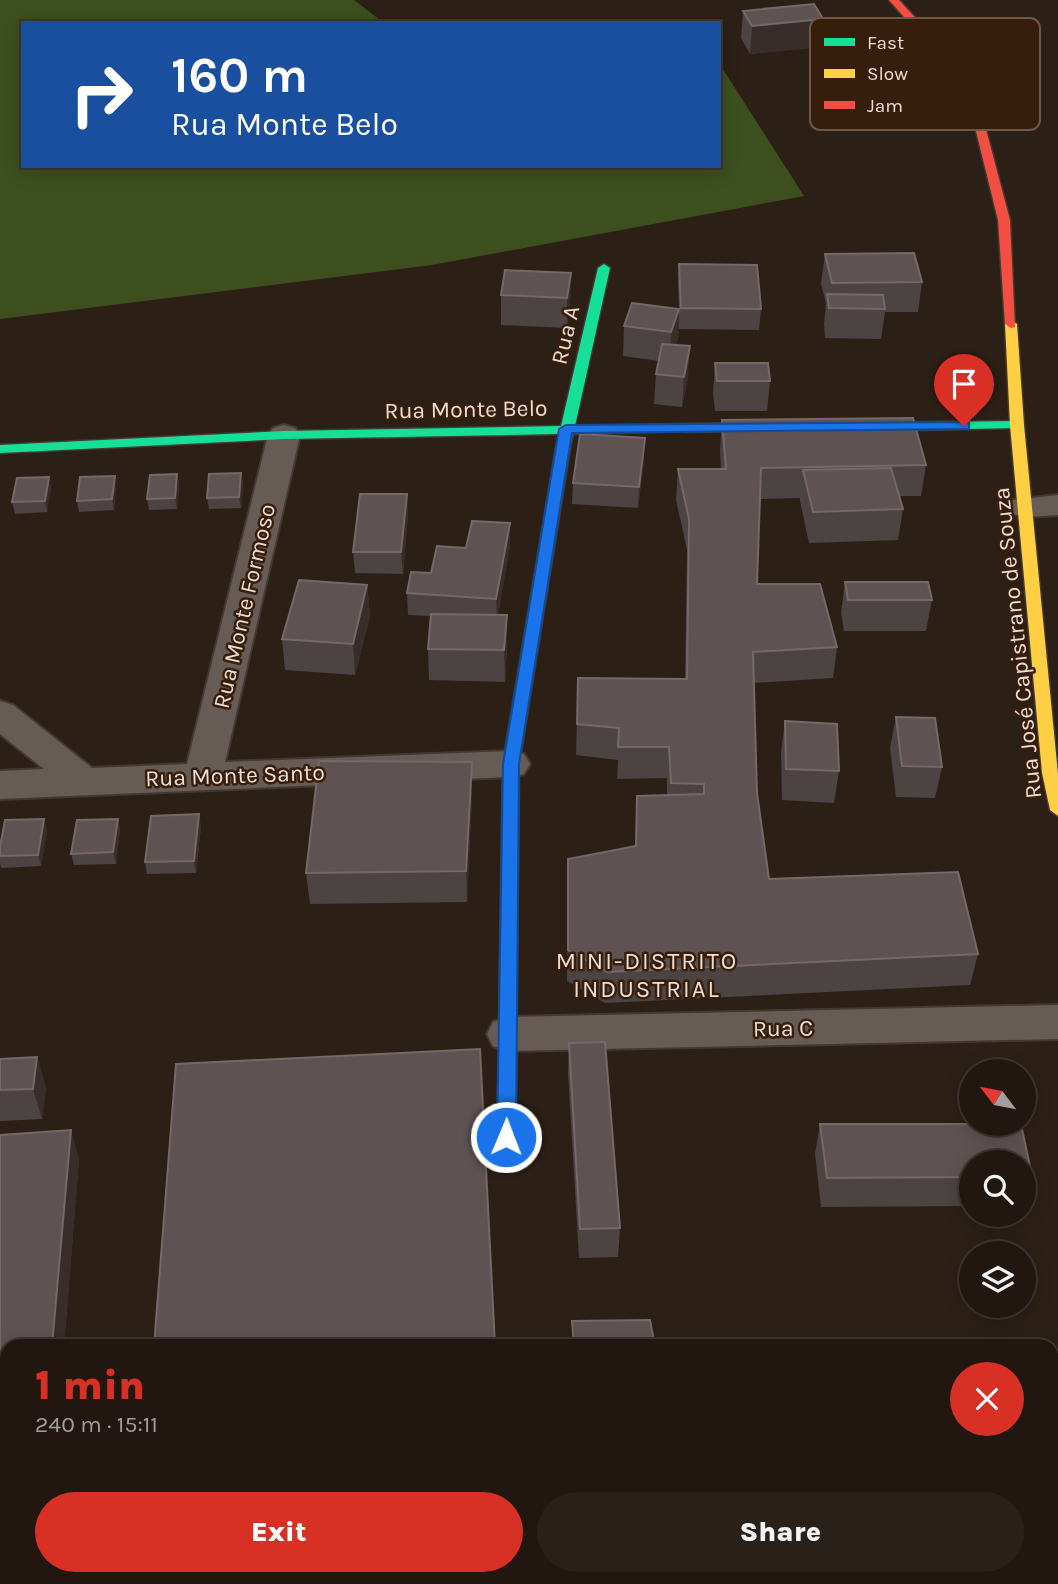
<!DOCTYPE html>
<html lang="en">
<head>
<meta charset="utf-8">
<style>
	:root { --surface:#211710; --page:#292019; --text:#f1f3f6; --muted:#a29f9f; --line:#3e3630; --accent:#d93025 }
	body { margin:0; font-family:Karla,sans-serif; background:var(--page); color:var(--text); height:100vh; display:flex; flex-direction:column; font-size:26px; white-space:nowrap }
	* { box-sizing:border-box; margin:0 }
	p { font-size:23px; color:var(--muted) }
	.icon { flex:none; width:38px; height:38px; fill:none; stroke:currentColor; stroke-width:2; stroke-linecap:round; stroke-linejoin:round }
	.map { position:relative; flex:1; overflow:hidden }
	.panel { position:absolute; left:0px; top:1339px; width:1059px; height:247px; display:flex; flex-direction:column; background:var(--surface); border-radius:21px 21px 0 0; box-shadow:0 4px 18px #0003,0 0 0 2px var(--line) }
	.panel>* { flex:none }
	.guide { position:absolute; left:21px; top:21px; width:700px; height:147px; border-radius:0px; box-shadow:0 4px 18px #0003,0 0 0 2px var(--line); background:#1a4fa0; color:#fff; overflow:hidden }
	.needle { width:46px; rotate:302deg }
	.fabs { position:absolute; left:959px; top:1059px; display:grid; gap:14px }
	.fabs a { display:grid; place-items:center; width:77px; height:77px; border-radius:50%; background:var(--surface); box-shadow:0 4px 18px #0003,0 0 0 2px var(--line); font-size:35px }
	.pin { position:absolute; display:grid; place-items:center; width:60px; height:60px; color:#fff; margin:-72px -30px; border-radius:50% 50% 50% 0; rotate:-45deg; box-shadow:0 0 7px #0007 }
	.pin .icon { rotate:45deg }
	.me { position:absolute; width:77px; margin:-38px; rotate:1deg; stroke-linejoin:round; filter:drop-shadow(0 0 5px #0008) }
	.turn { display:flex; align-items:center; gap:24px; height:147px; padding:0 35px; font-size:32px }
	.turn .icon { width:91px; height:91px; stroke-width:2.5 }
	.turn b { display:block; font-size:49px; line-height:60px }
	.round { display:grid; place-items:center; flex:none; width:74px; height:74px; border-radius:37px; background:var(--page) }
	.headline { display:flex; align-items:center; justify-content:space-between; height:119px; padding:0 35px }
	h1 { font-size:42px; font-weight:800; line-height:52px; color:var(--accent) }
	.button { display:flex; gap:14px; margin-top:auto; padding:14px 35px }
	.button a { flex:1; height:80px; border-radius:42px; background:var(--accent); color:#fff; font-size:28px; font-weight:800; line-height:80px; text-align:center }
	.button a+a { background:var(--page); color:var(--text) }
	.map>svg:first-child { display:block }
	.green { fill:#3d4f1e }
	.lines { fill:none; stroke-linecap:round; stroke-linejoin:round }
	.street-casing { stroke:#443932; stroke-width:4 }
	.fast-casing { stroke:#443932; stroke-width:3 }
	.slow-casing { stroke:#443932; stroke-width:3 }
	.jam-casing { stroke:#443932; stroke-width:3 }
	.street { fill:#675c55; fill-rule:evenodd }
	.fast { fill:#16e098; fill-rule:evenodd }
	.slow { fill:#ffcf43; fill-rule:evenodd }
	.jam { fill:#f24e42; fill-rule:evenodd }
	.wall { fill:#4c4343 }
	.shaded-wall { fill:#382d2a }
	.building { fill:#5e5352; stroke:#746966; stroke-width:2 }
	.route { fill:#1a73e8; stroke:#114b97; stroke-width:2 }
	.labels { text-anchor:middle; stroke-width:5; stroke-linejoin:round; paint-order:stroke }
	.street-label { font-size:23px; fill:#efddd2; stroke:#361d0c }
	.neighbourhood-label { font-size:24px; letter-spacing:2px; fill:#efddd2; stroke:#361d0c }
	.key { fill:#361d0c; stroke:#6e5747; stroke-width:2 }
	.key-label { font-size:19px; fill:#efddd2 }
</style>
</head>
<body>
<div class="map">
<svg width="1058" height="1584" viewBox="0 0 1058 1584">
	<rect width="100%" height="100%" fill="#2c1f16"/>
	<path class="green" d="M0 0H354L384 23H23V166H719V63L804 196 432 265 0 319Z"/>
	<g class="lines">
		<g class="street-casing">
			<path id="street" d="M284 425 295 428 300 435 225 762 511 751 524 754 530 764 524 774 511 777 0 799V771L44 769 0 734V701L13 705 92 768 187 764 268 435 273 428Z
				M1058 495V515L1025 517 1013 514 1008 507 1013 500Z
				M1058 1005V1039L508 1051 493 1046 487 1034 493 1022 508 1017Z"/>
		</g>
		<g class="fast-casing">
			<path id="fast" d="M604 264 610 268 575 426 685 424 690 425V431L573 434 570 448 563 452 556 448 560 434 284 439 0 453V445L284 431 561 426 598 268Z
				M1017 421 1024 425 1022 428 862 431 855 427 862 423Z"/>
		</g>
		<g class="slow-casing">
			<path id="slow" d="M1011 320 1017 324 1024 425 1058 774V816L1050 810 1042 773 1010 425 1005 324Z
				M774 423 781 427 779 430 685 432 678 428 685 424Z
				M515 734 523 739 519 764 515 1163 513 1169 506 1171 499 1169 497 1163 503 764 507 739Z"/>
		</g>
		<g class="jam-casing">
			<path id="jam" d="M889 0H899L934 38 979 103 1010 220 1015 327 1011 328 1005 324 998 220 969 103 926 42Z
				M563 444 570 448 523 739 515 744 507 739 556 448Z"/>
		</g>
		<use href="#street" class="street"/>
		<use href="#fast" class="fast"/>
		<use href="#slow" class="slow"/>
		<use href="#jam" class="jam"/>
	</g>
	<path class="wall" d="M743 11 820 47 750 54 741 38Z
		M825 254 922 282 918 312H885L881 339 825 338 824 324 826 304 821 284Z
		M679 264 761 309 759 330 679 329V316L678 339 676 345 688 377 682 407 654 404 656 374 659 361 623 356 624 326 679 309 678 285Z
		M571 273 570 302 567 328 501 325V295Z
		M715 363 770 381 767 411H715L713 393Z
		M722 420 926 465 921 496H899L903 509 898 540 809 543 800 501V498L760 499 757 584 837 647 833 678 754 683 757 793 769 879 978 954 970 985 605 1003 567 981 568 859 635 846 637 796 667 795V778L617 779 618 760 576 755 578 678 685 679 687 550 676 500 678 469H721L720 451Z
		M644 460 638 508 572 504 573 483Z
		M241 473 243 484 241 508 209 509 207 498Z
		M177 474 179 485 177 509 149 510 147 499Z
		M49 477 51 488 47 512 15 514 12 502Z
		M116 487 114 510 79 512 77 501Z
		M407 494 408 515 403 574 355 573 353 552Z
		M510 523V545L498 615H507V646L505 682 429 680 428 649 431 616 408 615 407 593 431 573 466 548Z
		M845 582 932 600 926 631H844L841 613Z
		M367 585 370 616 355 675 285 670 282 639Z
		M896 717 942 767 935 798 896 797 890 748Z
		M785 721 839 771 834 803 782 800 781 752Z
		M472 794 467 902 310 904 306 873Z
		M44 819 47 831 41 866 1 868 0 863V847Z
		M118 819 120 830 116 864 74 865 71 854Z
		M201 826 196 873 147 874 145 862Z
		M569 1043 620 1228 618 1257 579 1258 568 1073Z
		M37 1057 46 1088 42 1119 0 1121V1059Z
		M820 1124H1021L1032 1176 1024 1203V1162H971V1206L821 1207 815 1154Z
		M0 1135 79 1159 64 1346H7V1454H0Z
		M1058 1426V1499H1052V1427Z
		M855 1578H939L940 1584H856Z"/>
	<path class="shaded-wall" d="M823 19 820 47 750 54 752 26Z
		M571 273 570 302 567 328V298Z
		M679 309 678 339 670 363 671 332Z
		M690 346 688 377 682 407 684 377Z
		M645 438 644 460 638 508 639 487Z
		M241 473 243 484 241 508 239 497Z
		M177 474 179 485 177 509 175 498Z
		M115 476 116 487 114 510 112 499Z
		M49 477 51 488 47 512 45 501Z
		M407 494 408 515 403 574 401 552Z
		M510 523V545L497 621 496 599Z
		M367 585 370 616 355 675 353 644Z
		M507 615V646L505 682 504 650Z
		M472 762V794L467 902 466 871Z
		M199 814 201 826 196 873 194 861Z
		M44 819 47 831 41 866 38 855Z
		M118 819 120 830 116 864 113 852Z
		M37 1057 46 1088 42 1119 33 1089Z
		M71 1130 79 1159 64 1346H52Z"/>
	<path class="building" d="M814 4 823 19 752 26 743 11Z
		M914 253 922 282 832 283 825 254Z
		M679 264 757 265 761 309 681 308Z
		M505 270 571 273 567 298 501 295Z
		M827 294 883 295 885 309 829 308Z
		M632 303 679 309 671 332 624 326Z
		M662 344 690 346 684 377 656 374Z
		M715 363H768L770 381H717Z
		M913 418 926 465 761 468 757 584H820L837 647 753 652 757 793 769 879 958 872 978 954 607 972 568 950V859L636 846 637 796 704 794V784L671 783 669 747H618L619 728 577 724 578 678 687 679 689 519 678 469H726L722 420Z
		M580 434 645 438 639 487 573 483Z
		M891 468 903 509 813 512 803 470Z
		M241 473 239 497 207 498 209 474Z
		M177 474 175 498 147 499 150 475Z
		M115 476 112 499 77 501 80 477Z
		M49 477 45 501 12 502 17 478Z
		M360 494H407L401 552H353Z
		M472 521 510 523 496 599 407 593 411 572 431 573 437 546 466 548Z
		M299 580 367 585 353 644 282 639Z
		M845 582H928L932 600H848Z
		M431 614 507 615 504 650 428 649Z
		M896 717 935 718 942 767 902 766Z
		M785 721 837 724 839 771 786 769Z
		M319 761 472 762 466 871 306 873Z
		M199 814 194 861 145 862 151 816Z
		M44 819 38 855 0 856V847L5 820Z
		M118 819 113 852 71 854 77 820Z
		M605 1042 620 1228 580 1229 569 1043Z
		M480 1049 495 1346H154L176 1064Z
		M37 1057 33 1089 0 1090V1059Z
		M820 1124H1021L1032 1176 1024 1177V1162H971V1177L827 1178Z
		M71 1130 52 1346H7V1425L0 1426V1135Z
		M650 1320 655 1346H574L572 1321Z
		M1058 1426V1472H1052V1427Z
		M866 1578H939L940 1584H867Z"/>
	<path class="route" d="M964 422 969 423V429L572 433 519 764 516 1137 513 1143H500L497 1137 503 764 559 429 566 425Z"/>
	<g class="labels">
		<g class="street-label">
			<text transform="translate(565 335) rotate(-77)" y="8">Rua A</text>
			<text transform="translate(466 409) rotate(-1)" y="8">Rua Monte Belo</text>
			<text transform="translate(244 606) rotate(-77)" y="8">Rua Monte Formoso</text>
			<text transform="translate(1017 643) rotate(-96)" y="8">Rua José Capistrano de Souza</text>
			<text transform="translate(235 775) rotate(-2)" y="8">Rua Monte Santo</text>
			<text transform="translate(783 1028) rotate(-1)" y="8">Rua C</text>
		</g>
		<g class="neighbourhood-label">
			<text x="647" y="969">MINI-DISTRITO<tspan x="647" dy="28">INDUSTRIAL</tspan></text>
		</g>
	</g>
	<rect x="810" y="18" width="230" height="112" rx="10" class="key"/>
	<rect x="824" y="38" width="31" height="8" fill="#16e098"/>
	<rect x="824" y="69" width="31" height="9" fill="#ffcf43"/>
	<rect x="824" y="101" width="31" height="8" fill="#f24e42"/>
	<g class="key-label">
		<text x="867" y="49">Fast</text>
		<text x="867" y="80">Slow</text>
		<text x="867" y="112">Jam</text>
	</g>
</svg>
<div class="fabs">
<a><svg class="needle" viewBox="-14 -14 28 28"><path d="M0-13l5 13h-10z" fill="#e53935"/><path d="M0 13l5-13h-10z" fill="#a29f9f"/></svg></a>
<a><svg class="icon" aria-label="search" viewBox="0 0 24 24"><circle cx="10" cy="10" r="6"/><path d="M15 15l6 6"/></svg></a>
<a><svg class="icon" aria-label="layers" viewBox="0 0 24 24"><path d="M12 4l9 5-9 5-9-5zM3 14l9 5 9-5"/></svg></a>
</div>
<div class="pin" style="left:964px;top:426px;background:#d93025"><svg class="icon" aria-label="arrive" viewBox="0 0 24 24"><path d="M6 21V4h12l-3 4 3 4H6"/></svg></div>
<svg class="me" style="left:506px;top:1137px" viewBox="-20 -20 40 40"><circle r="17" fill="#1a73e8" stroke="#fff" stroke-width="3"/><path d="M0-11L8 9 0 5-8 9z" fill="#fff"/></svg>
<div class="guide">
<div class="turn"><svg class="icon" aria-label="right" viewBox="0 0 24 24"><path d="M7 20v-9h11M14 6l5 5-5 5"/></svg><div><b>160 m</b>Rua Monte Belo</div></div>
</div>
<section class="panel">
<div class="headline"><div><h1>1 min</h1><p>240 m · 15:11</p></div><a class="round" style="background:#d93025;color:#fff"><svg class="icon" aria-label="close" viewBox="0 0 24 24"><path d="M6 6l12 12M18 6L6 18"/></svg></a></div>
<div class="button"><a>Exit</a><a>Share</a></div>
</section>
</div>
</body>
</html>
